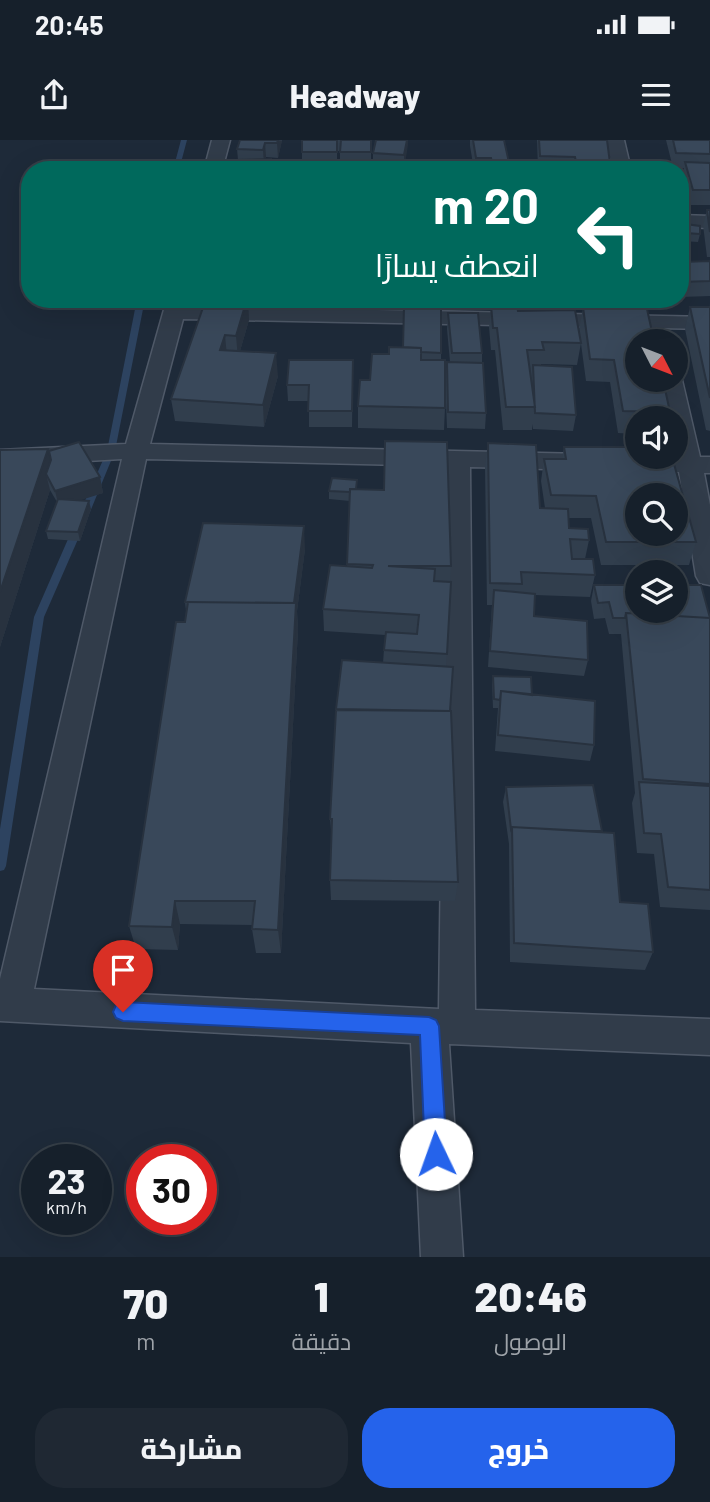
<!DOCTYPE html>
<html lang="ar">
<head>
<meta charset="utf-8">
<style>
	:root { --surface:#16202b; --page:#1f2833; --text:#f1f3f6; --muted:#9ea3a9; --line:#353e47; --accent:#2563eb }
	body { margin:0; font-family:Barlow,Cairo,sans-serif; background:var(--page); color:var(--text); direction:rtl; height:100vh; display:flex; flex-direction:column; font-size:26px; white-space:nowrap }
	* { box-sizing:border-box; margin:0 }
	p { font-size:23px; color:var(--muted) }
	.icon { flex:none; width:38px; height:38px; fill:none; stroke:currentColor; stroke-width:2; stroke-linecap:round; stroke-linejoin:round }
	.map { position:relative; height:1117px; overflow:hidden; direction:ltr }
	.drawer { display:flex; flex-direction:column; background:var(--surface); flex:1 }
	.drawer>* { flex:none }
	.hud { position:absolute; left:21px; top:21px; width:668px; height:147px; border-radius:28px; box-shadow:0 7px 28px #0002,0 0 0 2px var(--line); direction:rtl; background:#00695c; color:#fff; overflow:hidden }
	.needle { width:46px; rotate:132deg }
	.buttons { position:absolute; left:625px; top:189px; display:grid; gap:14px }
	.buttons a { display:grid; place-items:center; width:63px; height:63px; border-radius:50%; background:var(--surface); box-shadow:0 7px 28px #0002,0 0 0 2px var(--line); font-size:35px }
	.speed { position:absolute; left:21px; top:1004px; display:flex; gap:14px; font-size:35px; font-weight:700; text-align:center }
	.speed>* { display:grid; place-content:center; width:91px; height:91px; border-radius:50%; background:var(--surface); box-shadow:0 7px 28px #0002,0 0 0 2px var(--line); line-height:1 }
	.speed small { font-size:18px; font-weight:400 }
	.speed .limit { border:10px solid #d22; background:#fff; color:#111 }
	.pin { position:absolute; display:grid; place-items:center; width:60px; height:60px; color:#fff; margin:-72px -30px; border-radius:50% 50% 50% 0; rotate:-45deg; box-shadow:0 0 7px #0007 }
	.pin .icon { rotate:45deg }
	.me { position:absolute; width:77px; margin:-38px; rotate:357deg; stroke-linejoin:round; filter:drop-shadow(0 0 5px #0008) }
	.turn { display:flex; align-items:center; gap:24px; height:147px; padding:0 35px; font-size:32px }
	.turn .icon { width:91px; height:91px; stroke-width:2.5 }
	.turn b { display:block; font-size:49px; line-height:60px }
	.eta { display:flex; justify-content:space-evenly; align-items:center; height:119px; text-align:center }
	.eta b { font-size:42px; font-weight:800; line-height:49px }
	.action { display:flex; gap:14px; margin-top:auto; padding:14px 35px }
	.action a { flex:1; height:80px; border-radius:28px; background:var(--accent); color:#fff; font-size:28px; font-weight:800; line-height:80px; text-align:center }
	.action a+a { background:var(--page); color:var(--text) }
	.status { display:flex; justify-content:space-between; align-items:center; height:49px; padding:0 35px; background:var(--surface); direction:ltr }
	.status svg { height:19px; fill:currentColor }
	header { display:flex; justify-content:space-between; align-items:center; height:91px; padding:0 35px; background:var(--surface); font-size:32px; font-weight:800 }
	.map>svg:first-child { display:block }
	.lines { fill:none; stroke-linecap:round; stroke-linejoin:round }
	.stream { fill:#2d4360; fill-rule:evenodd }
	.street-casing { stroke:#4f5968; stroke-width:3 }
	.street { fill:#313c4a; fill-rule:evenodd }
	.wall { fill:#313e4d }
	.shaded-wall { fill:#28323f }
	.building { fill:#39485a; stroke:#28323f; stroke-width:2; fill-rule:evenodd }
	.route { fill:#2563eb; stroke:#184099; stroke-width:2 }
</style>
</head>
<body>
<div class="status"><b>20:45</b><svg viewBox="0 0 49 12"><path d="M0 12V9h3v3zM5 12V6h3v6zM10 12V3h3v9zM15 12V0h3v12zM26 1h20v11H26zM47 4h2v5h-2z"/></svg></div>
<header><svg class="icon" aria-label="menu" viewBox="0 0 24 24"><path d="M4 6h16M4 12h16M4 18h16"/></svg>Headway<svg class="icon" aria-label="share" viewBox="0 0 24 24"><path d="M12 15V3M7 8l5-5 5 5M5 13v7h14v-7"/></svg></header>
<div class="map">
<svg width="710" height="1117" viewBox="0 0 710 1117">
	<rect width="100%" height="100%" fill="#1e2a39"/>
	<g class="lines">
		<path class="stream" d="M181 0H187L179 30H173Z
			M137 159H145L115 311 90 372 85 375 80 372 107 311Z
			M77 387 82 390 44 477 6 726 4 730 0 731V689L34 477 72 390Z"/>
		<g class="street-casing">
			<path id="street" d="M212 0H230L222 30H204Z
				M606 0H624L631 30H613Z
				M681 75 710 76V88L681 87Z
				M167 159H188L187 166 710 177V189L183 179 150 304 584 314 593 317 596 322 593 327 584 330 470 327 475 870 710 879V915L449 904 463 1117H421L411 903 0 881V839L122 319 0 326V310L126 304ZM146 319 446 326 439 869 34 849Z
				M676 234 682 240 700 317H710V333H704L710 365V445L700 443 696 436 679 332 625 328 622 323 625 318 676 316V278H668L660 240H676Z"/>
		</g>
		<use href="#street" class="street"/>
	</g>
	<path class="wall" d="M240 0H282L278 18 266 17 265 19 238 20 237 9Z
		M302 0H371V25H373V13L376 0H408L404 26 340 24V11H337V27H302Z
		M470 0H504L510 30H474L470 6Z
		M537 0H607L610 23 609 30H538Z
		M666 0H710V65H690L688 58 686 65H681V30H683L684 28H673Z
		M707 70H710V117H707L703 85Z
		M685 84 700 94 698 102 683 101V92Z
		M710 121V156L681 157V122Z
		M206 159 249 180 240 211 278 236 264 287 175 281 171 259Z
		M440 159H479L478 169H441V220L445 268 444 290 358 288V266L370 240 389 214 403 207 440 167Z
		M485 159H532L531 168H518V171L581 203 577 225 541 224V225L576 275 573 291 533 289 532 284V290H503L495 210H491L489 187 491 168H486Z
		M537 159H637L635 168 670 272 669 278H637V294L618 293 610 242 586 241 579 189 583 168 537 166Z
		M690 167H710V291L706 290 685 189Z
		M448 173 482 213V223L486 273 485 289 447 288 445 238 447 222H450L447 189Z
		M353 220 352 287H309V261H288L287 245Z
		M488 303 540 368H545L541 341 544 319H562L564 307 696 402 689 425H601L591 378H568L569 388 589 400 585 419 595 435 590 457 535 455 534 476 588 520 584 536 488 527 492 465H487L485 326Z
		M48 309 49 311 100 337 103 353 79 360 91 369 80 401 48 399 46 391 57 362 50 350 0 507V310Z
		M357 349 451 426 446 527 450 571 458 742 455 761 331 760 330 740 332 700 330 679 383 523 385 495 324 491 323 469 347 426 350 361 329 359V351Z
		M305 409 297 471 298 490 281 813H256L252 789 253 785 180 784 178 810 136 809 129 786 185 482 186 471 185 462Z
		M594 445 710 478V770L660 767 654 714 637 713 632 663 635 653 621 494H609L605 478 594 479 591 461Z
		M493 536 532 555 594 605 590 621 495 611 498 568H493L492 544Z
		M506 647 602 691 620 762 653 812 645 830 510 822 509 704 503 662Z"/>
	<path class="shaded-wall" d="M278 0 282 1 278 18 277 3Z
		M407 0H408V5L404 30V15Z
		M265 3 266 17 264 24 263 10Z
		M248 159 249 180 238 218 236 196Z
		M225 195 227 217 220 210Z
		M276 213 278 236 264 287 263 265Z
		M48 309 55 336 46 334 50 350 0 507V452Z
		M100 337 103 353 59 367 55 351Z
		M89 361 91 369 80 401 78 392Z
		M304 386 305 409 297 471 298 490 281 813 278 790 293 466Z
		M175 761 180 784 178 810 172 787Z"/>
	<path class="building" d="M240 0H278L277 3H265L263 10 237 9Z
		M302 0H337V12H302Z
		M341 0H371V12H340Z
		M376 0H407L404 15 373 13Z
		M473 0H504L510 27H493L491 18H476Z
		M539 0H607L610 23 576 22 575 17 540 16Z
		M673 0H710V14L676 13Z
		M271 19 270 30H234L235 20Z
		M282 21H300L299 30H281Z
		M685 22 710 23V50H693Z
		M339 24 407 26V30H338Z
		M669 29 683 30 688 57H681V30Z
		M707 70H710V92Z
		M685 84 700 86V94L685 93Z
		M710 121V141L681 142V122Z
		M206 159H247L236 196 225 195 220 210 276 213 263 265 171 259Z
		M491 165H517L518 171 575 170 581 203 542 202 544 210H527L535 267H506L497 188H493Z
		M404 167H441V213L421 212V208L403 207Z
		M583 167 647 169 654 201H637V240H663L670 272 623 271 614 220 590 219Z
		M690 167H710V258Z
		M448 173H478L482 213H452Z
		M389 207 421 208V220H445V268L358 266 360 240H370L372 214H389Z
		M289 220H353L352 271H308L309 245H287Z
		M447 222 483 223 486 273 448 272Z
		M533 225 572 227 576 275 535 273Z
		M385 301 447 302 451 426H388L435 429 434 441 451 442 447 514 384 510 386 492 417 494 419 475 323 469 330 425 372 428 373 425 347 424 350 349 384 350Z
		M79 302 100 337 55 351 46 334 51 320 49 311Z
		M488 303 536 305 540 368 568 369 569 388 588 389 589 400 570 399 572 419H593L595 435 521 432 522 444 490 443Z
		M564 307H637V317H672L696 402H606L596 356 551 355 544 319H566ZM637 355H676V394H637Z
		M48 309 0 452V310Z
		M332 338 357 340 356 349H350V352L329 351Z
		M58 359 89 361 78 392 46 391Z
		M203 383 304 386 294 463 185 462Z
		M594 445H637V471H676V445H701L710 478 626 473 625 478H613L609 462 598 463Z
		M494 450 535 454 534 476 587 481 588 520 490 511Z
		M188 462 296 463 278 790 252 789 255 761H175L172 787 129 786 176 482H185Z
		M626 473 710 478V644L643 639Z
		M342 520 453 527 450 571 336 569Z
		M493 536 531 537 532 555 501 551 500 560 494 559Z
		M501 551 595 561 594 605 498 595Z
		M336 570 451 571 458 742 330 740 332 679H330Z
		M639 642 710 646V750L668 747 661 694 644 693Z
		M593 645 602 691H587L512 687 511 689 506 647Z
		M512 687 614 693 620 762 648 764 653 812 514 803Z"/>
	<path class="route" d="M123 862 429 877 436 880 439 886 447 1014 444 1022 436 1025 429 1022 425 1014 420 895 123 881 116 878 113 872 116 865Z"/>
</svg>
<div class="buttons">
<a><svg class="needle" viewBox="-14 -14 28 28"><path d="M0-13l5 13h-10z" fill="#e53935"/><path d="M0 13l5-13h-10z" fill="#9ea3a9"/></svg></a>
<a><svg class="icon" aria-label="sound" viewBox="0 0 24 24"><path d="M4 9h4l5-4v14l-5-4H4zM17 9q2 3 0 6"/></svg></a>
<a><svg class="icon" aria-label="search" viewBox="0 0 24 24"><circle cx="10" cy="10" r="6"/><path d="M15 15l6 6"/></svg></a>
<a><svg class="icon" aria-label="layers" viewBox="0 0 24 24"><path d="M12 4l9 5-9 5-9-5zM3 14l9 5 9-5"/></svg></a>
</div>
<div class="speed"><div>23<small>km/h</small></div><div class="limit">30</div></div>
<div class="pin" style="left:123px;top:872px;background:#d93025"><svg class="icon" aria-label="arrive" viewBox="0 0 24 24"><path d="M6 21V4h12l-3 4 3 4H6"/></svg></div>
<svg class="me" style="left:436px;top:1014px" viewBox="-20 -20 40 40"><circle r="19" fill="#fff"/><path d="M0-13L10 11 0 6-10 11z" fill="#2563eb"/></svg>
<div class="hud">
<div class="turn"><svg class="icon" aria-label="left" viewBox="0 0 24 24"><path d="M17 20v-9H6M10 6l-5 5 5 5"/></svg><div><b>20 m</b>انعطف يسارًا</div></div>
</div>
</div>
<section class="drawer">
<div class="eta">
<div><b>20:46</b><p>الوصول</p></div>
<div><b>1</b><p>دقيقة</p></div>
<div><b>70</b><p>m</p></div>
</div>
<div class="action"><a>خروج</a><a>مشاركة</a></div>
</section>
</body>
</html>
